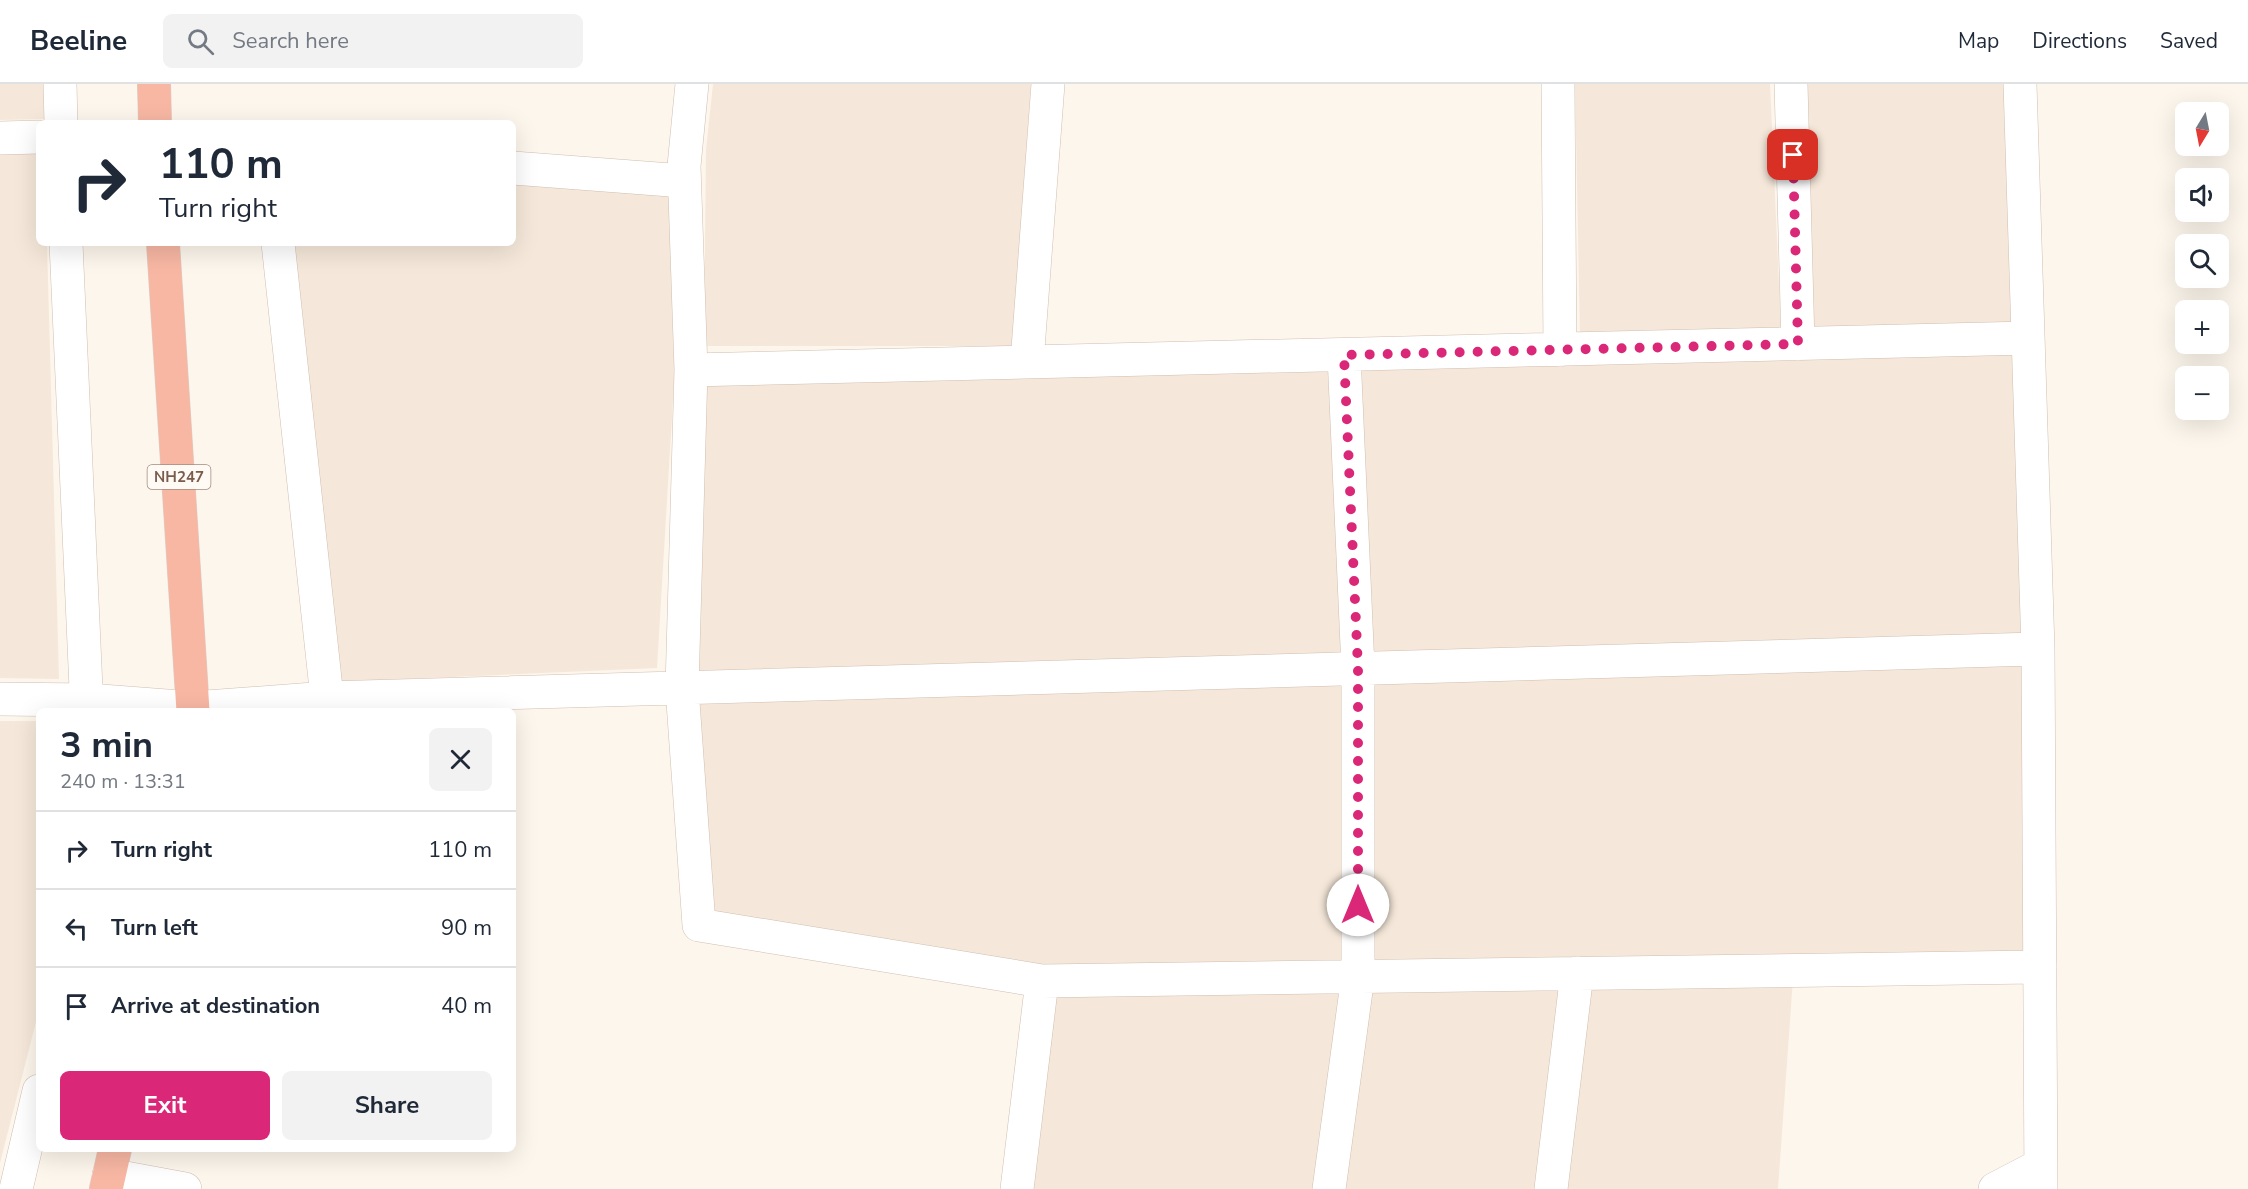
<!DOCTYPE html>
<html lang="en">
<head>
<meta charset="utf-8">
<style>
	:root { --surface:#fff; --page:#f2f2f3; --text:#1f2937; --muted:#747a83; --line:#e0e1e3; --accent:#db2777 }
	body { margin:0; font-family:"Nunito Sans",sans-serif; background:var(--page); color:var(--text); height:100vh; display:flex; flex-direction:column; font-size:22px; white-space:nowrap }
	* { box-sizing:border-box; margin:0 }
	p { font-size:20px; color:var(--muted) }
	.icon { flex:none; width:33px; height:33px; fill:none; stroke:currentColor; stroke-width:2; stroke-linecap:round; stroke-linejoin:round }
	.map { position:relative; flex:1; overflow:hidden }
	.details { position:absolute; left:36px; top:624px; width:480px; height:444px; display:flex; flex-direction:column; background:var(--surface); border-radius:9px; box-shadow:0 6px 24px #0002 }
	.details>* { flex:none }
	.hud { position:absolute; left:36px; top:36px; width:480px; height:126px; border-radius:9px; box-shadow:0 6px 24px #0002; background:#fff; color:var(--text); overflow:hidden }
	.needle { width:39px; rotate:190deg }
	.fabs { position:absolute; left:2175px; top:18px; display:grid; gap:12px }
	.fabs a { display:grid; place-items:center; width:54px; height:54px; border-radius:9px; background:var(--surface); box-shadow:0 6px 24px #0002; font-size:30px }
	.pin { position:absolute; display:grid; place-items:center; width:51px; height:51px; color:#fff; margin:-26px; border-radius:12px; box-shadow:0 3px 9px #0006 }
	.me { position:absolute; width:66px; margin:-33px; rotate:0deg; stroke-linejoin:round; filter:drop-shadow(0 0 4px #0008) }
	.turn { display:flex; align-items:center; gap:21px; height:126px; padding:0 24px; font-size:27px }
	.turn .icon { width:78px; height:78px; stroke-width:2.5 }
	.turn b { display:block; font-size:42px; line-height:51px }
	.round { display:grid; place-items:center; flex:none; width:63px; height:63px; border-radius:9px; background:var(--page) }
	.head { display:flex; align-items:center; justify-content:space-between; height:102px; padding:0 24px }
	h1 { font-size:36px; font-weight:700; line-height:45px }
	.primary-button { display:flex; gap:12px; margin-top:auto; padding:12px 24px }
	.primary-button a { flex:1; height:69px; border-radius:9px; background:var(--accent); color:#fff; font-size:24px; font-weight:700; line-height:69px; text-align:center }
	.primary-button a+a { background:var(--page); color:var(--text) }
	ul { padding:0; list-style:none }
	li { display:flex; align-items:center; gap:18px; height:78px; padding:0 24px; border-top:2px solid var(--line) }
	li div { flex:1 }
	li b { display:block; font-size:22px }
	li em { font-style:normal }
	header { display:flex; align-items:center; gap:36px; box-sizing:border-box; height:84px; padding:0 30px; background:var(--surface); border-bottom:2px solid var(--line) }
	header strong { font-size:28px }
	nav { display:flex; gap:33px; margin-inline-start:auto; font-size:21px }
	.search { width:420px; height:54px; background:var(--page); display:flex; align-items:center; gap:15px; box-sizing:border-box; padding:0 21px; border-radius:9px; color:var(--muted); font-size:22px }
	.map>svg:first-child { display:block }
	.residential { fill:#f5e8da }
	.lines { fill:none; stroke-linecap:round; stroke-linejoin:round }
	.minor-casing { stroke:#d1beb0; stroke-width:34 }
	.highway-casing { stroke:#dad1cd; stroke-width:34 }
	.minor { stroke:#fff; stroke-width:33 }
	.highway { stroke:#f7b7a3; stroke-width:33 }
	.route { stroke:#db2777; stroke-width:10; stroke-dasharray:0 18 }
	.labels { text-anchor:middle; stroke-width:4.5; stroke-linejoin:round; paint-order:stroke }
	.shield { fill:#fffaf3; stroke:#a28b7f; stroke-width:1.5 }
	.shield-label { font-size:15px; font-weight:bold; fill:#7a5c4d }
</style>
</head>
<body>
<header>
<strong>Beeline</strong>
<div class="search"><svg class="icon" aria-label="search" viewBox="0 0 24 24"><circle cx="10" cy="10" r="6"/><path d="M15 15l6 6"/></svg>Search here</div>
<nav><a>Map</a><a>Directions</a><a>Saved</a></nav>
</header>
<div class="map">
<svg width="2248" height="1105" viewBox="0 0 2248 1105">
	<rect width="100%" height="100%" fill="#fdf6ec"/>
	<path class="residential" d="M0 0H48L50 35 0 36Z
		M713 0H1031L1013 262H704L706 66Z
		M1575 0H1770L1781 245 1580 251Z
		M1806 0H2005L2015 241 1811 247Z
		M39 68V159H47L59 595 0 594V69Z
		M513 95 670 108 675 283 657 584 336 598 289 159H513Z
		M2016 266 2026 558 1370 573 1357 283Z
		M1332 281 1343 571 695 588 705 296Z
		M2022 581 2026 874 1372 882 1373 596Z
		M1343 596 1346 881 1039 883 710 830 697 614Z
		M0 637H39V926L0 1079Z
		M1793 895 1778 1105H1561L1584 899Z
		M1565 899 1540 1105H1343L1370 905Z
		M1342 903 1315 1105H1030L1056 913Z"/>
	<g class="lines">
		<g class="minor-casing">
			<path id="minor" d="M60 0 61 39
				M692 0 684 82 691 286 682 604 699 841 1042 897 2040 883
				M1558 0 1560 266
				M1791 0 1798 260
				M2020 0 2038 565
				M0 54 39 53
				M513 84 684 97
				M66 159 87 627
				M278 159 327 614
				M1027 278 1048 0
				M691 286 2028 254
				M0 615 88 616 193 624 327 614 2038 565 2041 1105
				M109 1091 185 1105
				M16 1105 39 1007
				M1017 1105 1042 897
				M1329 1105 1358 892V584L1344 271
				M1551 1105 1577 889
				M1995 1105 2041 1081"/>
		</g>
		<g class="highway-casing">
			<path id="highway" d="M154 0 155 39
				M163 159 193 627
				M106 1105 115 1065"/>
		</g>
		<use href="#minor" class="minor"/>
		<use href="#highway" class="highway"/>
	</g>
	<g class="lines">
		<path class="route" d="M1358 821V584L1344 271 1798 260 1793 71"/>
	</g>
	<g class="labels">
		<rect class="shield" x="147.5" y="381" width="63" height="24" rx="4.5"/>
		<g class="shield-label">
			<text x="179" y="398">NH247</text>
		</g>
	</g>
</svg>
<div class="fabs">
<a><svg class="needle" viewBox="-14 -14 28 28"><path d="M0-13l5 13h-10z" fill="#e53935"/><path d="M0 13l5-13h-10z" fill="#747a83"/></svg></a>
<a><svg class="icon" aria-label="sound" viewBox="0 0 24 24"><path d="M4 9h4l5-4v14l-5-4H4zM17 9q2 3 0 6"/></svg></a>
<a><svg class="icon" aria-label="search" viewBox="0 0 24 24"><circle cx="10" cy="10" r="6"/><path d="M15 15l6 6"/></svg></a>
<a>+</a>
<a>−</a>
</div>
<div class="pin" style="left:1793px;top:71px;background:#d93025"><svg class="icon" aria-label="arrive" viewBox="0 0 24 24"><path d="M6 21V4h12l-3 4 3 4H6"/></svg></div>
<svg class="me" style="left:1358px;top:821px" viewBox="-20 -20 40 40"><circle r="19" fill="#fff"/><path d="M0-13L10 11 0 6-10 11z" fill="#db2777"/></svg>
<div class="hud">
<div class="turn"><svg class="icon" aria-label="right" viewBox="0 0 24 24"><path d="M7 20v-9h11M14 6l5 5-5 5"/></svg><div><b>110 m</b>Turn right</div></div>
</div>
<section class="details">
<div class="head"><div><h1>3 min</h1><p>240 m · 13:31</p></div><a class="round"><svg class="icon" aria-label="close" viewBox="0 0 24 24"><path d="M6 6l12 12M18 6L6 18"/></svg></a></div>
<ul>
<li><svg class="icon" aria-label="right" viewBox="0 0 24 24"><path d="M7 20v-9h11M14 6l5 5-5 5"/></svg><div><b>Turn right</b></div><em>110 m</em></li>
<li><svg class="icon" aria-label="left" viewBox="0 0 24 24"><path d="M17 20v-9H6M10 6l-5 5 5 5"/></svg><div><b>Turn left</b></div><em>90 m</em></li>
<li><svg class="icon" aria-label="arrive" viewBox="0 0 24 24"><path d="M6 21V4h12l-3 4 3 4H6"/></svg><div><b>Arrive at destination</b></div><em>40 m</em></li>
</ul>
<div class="primary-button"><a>Exit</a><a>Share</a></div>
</section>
</div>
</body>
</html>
